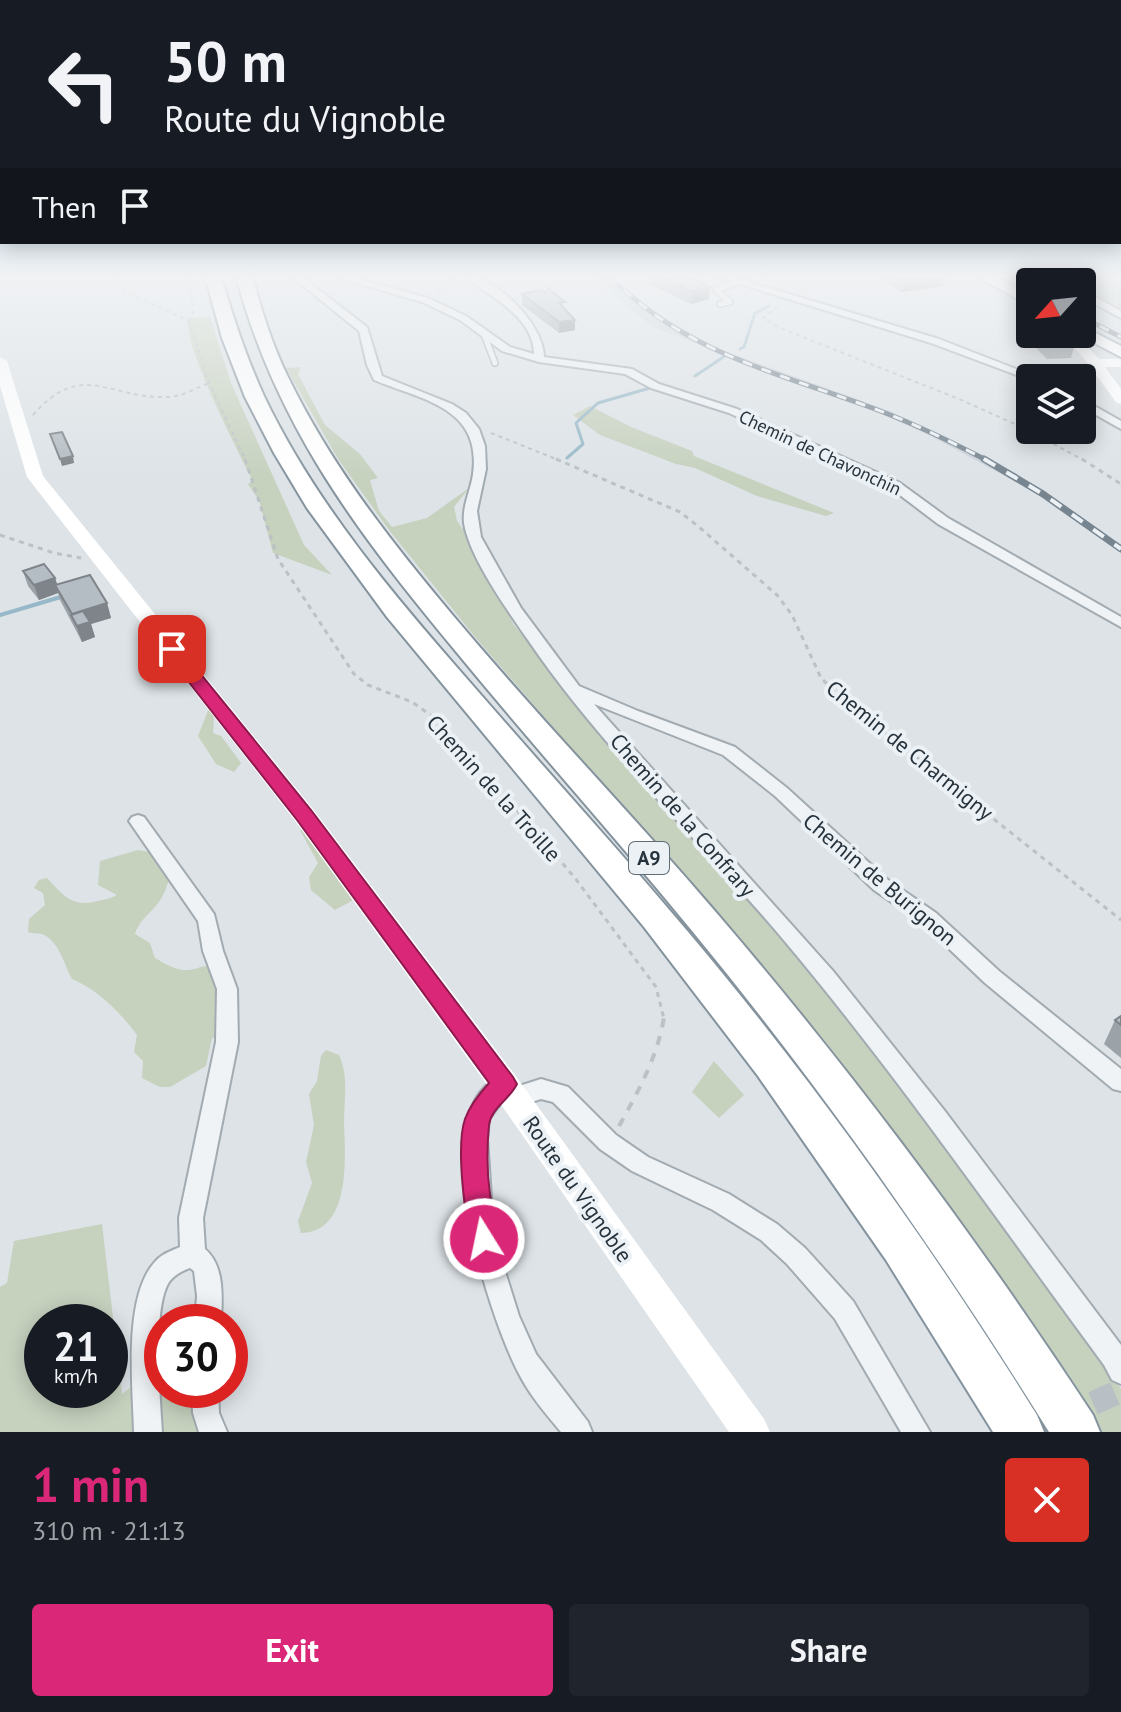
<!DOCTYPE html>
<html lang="en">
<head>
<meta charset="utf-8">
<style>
	:root { --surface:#171b24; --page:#20242c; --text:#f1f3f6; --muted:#9ea1a6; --accent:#db2777 }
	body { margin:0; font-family:"PT Sans",sans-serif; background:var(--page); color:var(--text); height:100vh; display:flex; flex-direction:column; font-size:30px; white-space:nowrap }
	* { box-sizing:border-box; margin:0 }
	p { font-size:26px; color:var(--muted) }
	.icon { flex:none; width:44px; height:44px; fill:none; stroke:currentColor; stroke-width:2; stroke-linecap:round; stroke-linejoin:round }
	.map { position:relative; height:1432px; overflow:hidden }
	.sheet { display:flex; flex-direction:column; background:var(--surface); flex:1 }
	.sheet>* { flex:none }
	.top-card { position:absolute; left:0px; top:0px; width:1122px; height:244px; box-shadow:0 4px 20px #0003; background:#171b24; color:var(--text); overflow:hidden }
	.needle { width:52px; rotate:243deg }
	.buttons { position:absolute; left:1016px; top:268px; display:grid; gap:16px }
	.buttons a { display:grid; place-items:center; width:80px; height:80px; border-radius:8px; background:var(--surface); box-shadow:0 4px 20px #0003; font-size:40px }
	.speed { position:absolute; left:24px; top:1304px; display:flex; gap:16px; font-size:40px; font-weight:700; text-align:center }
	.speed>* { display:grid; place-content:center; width:104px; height:104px; border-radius:50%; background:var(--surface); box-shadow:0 4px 20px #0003; line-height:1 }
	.speed small { font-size:20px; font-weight:400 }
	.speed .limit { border:12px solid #d22; background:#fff; color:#111 }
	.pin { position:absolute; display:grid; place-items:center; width:68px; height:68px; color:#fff; margin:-34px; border-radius:16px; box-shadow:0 4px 12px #0006 }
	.me { position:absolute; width:88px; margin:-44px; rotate:350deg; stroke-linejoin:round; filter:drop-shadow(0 0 6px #0008) }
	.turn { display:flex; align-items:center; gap:28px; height:168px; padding:0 32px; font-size:36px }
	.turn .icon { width:104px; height:104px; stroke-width:2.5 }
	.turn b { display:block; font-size:56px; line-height:68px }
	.then { display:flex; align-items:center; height:76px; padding:0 32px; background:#0003; gap:16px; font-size:30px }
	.round { display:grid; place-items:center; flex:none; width:84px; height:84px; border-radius:8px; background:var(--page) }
	.summary { display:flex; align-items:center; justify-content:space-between; height:136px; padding:0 32px }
	h1 { font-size:48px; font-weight:800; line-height:60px; color:var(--accent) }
	.primary-button { display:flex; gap:16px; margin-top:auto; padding:16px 32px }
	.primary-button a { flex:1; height:92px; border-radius:8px; background:var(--accent); color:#fff; font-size:32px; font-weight:800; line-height:92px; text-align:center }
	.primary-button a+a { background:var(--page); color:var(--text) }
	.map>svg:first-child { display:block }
	.built { fill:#cbd2d9 }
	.green { fill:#c6d1be; fill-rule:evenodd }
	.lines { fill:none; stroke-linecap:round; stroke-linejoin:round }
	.stream-far1 { stroke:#97b8c8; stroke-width:3 }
	.stream { stroke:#97b8c8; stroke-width:4 }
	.street-tunnel { stroke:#b8c0c5; stroke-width:24; stroke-dasharray:24 12; stroke-linecap:butt }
	.lane-casing { stroke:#a2abb1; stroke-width:8 }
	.street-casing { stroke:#a2abb1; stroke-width:4 }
	.primary-casing { stroke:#9ca9b3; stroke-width:4 }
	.highway-casing { stroke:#84939d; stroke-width:4 }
	.path-far2 { stroke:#bbc1c5; stroke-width:2; stroke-dasharray:4 4; stroke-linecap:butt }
	.path-far1 { stroke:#bbc1c5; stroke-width:3; stroke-dasharray:5 5; stroke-linecap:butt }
	.path { stroke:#bbc1c5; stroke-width:4; stroke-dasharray:9 9; stroke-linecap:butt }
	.lane { stroke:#eff3f5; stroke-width:5 }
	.street { fill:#eff3f5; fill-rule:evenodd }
	.secondary { fill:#fff; fill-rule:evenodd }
	.primary { fill:#fff; fill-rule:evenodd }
	.highway { fill:#fff; fill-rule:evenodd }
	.rail-far1-casing { stroke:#768590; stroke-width:5 }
	.rail-casing { stroke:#768590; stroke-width:7 }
	.rail-far1 { stroke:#ecf1f5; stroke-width:3; stroke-dasharray:10; stroke-linecap:butt }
	.rail { stroke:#ecf1f5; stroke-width:4; stroke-dasharray:13; stroke-linecap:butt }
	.wall { fill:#9ba3a9 }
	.shaded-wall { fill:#7e8489 }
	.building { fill:#b4bdc4; stroke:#7e8489; stroke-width:2 }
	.route { fill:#db2777; stroke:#8e194d; stroke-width:2 }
	.labels { text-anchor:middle; stroke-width:8; stroke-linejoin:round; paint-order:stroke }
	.far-street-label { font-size:18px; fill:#26333d; stroke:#ecf1f5 }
	.shield { fill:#ecf1f5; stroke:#616c74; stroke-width:2 }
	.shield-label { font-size:20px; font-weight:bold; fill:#26333d }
	.street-label { font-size:22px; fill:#26333d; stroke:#ecf1f5 }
</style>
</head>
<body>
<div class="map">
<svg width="1121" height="1432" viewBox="0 0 1121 1432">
	<rect width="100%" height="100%" fill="#dde3e7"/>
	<path class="built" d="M597 276H614L625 290 652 311 716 348 892 412 1017 474 1102 531 1121 547V553L1033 491 927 434 877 412 653 327 595 280Z"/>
	<path class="green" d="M1059 276H1121V309L1082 289V282H1070Z
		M210 317 231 383 304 545 332 575 273 553 259 500 248 484 253 481C238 451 183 346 188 318Z
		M301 367 298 374 325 425 360 454 378 478 370 480 379 511 392 527 427 518 469 488 454 507 457 521 468 536 514 625 586 713 784 936 867 1037 1076 1316 1121 1389V1432H1102L966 1229 824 1040 475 637 389 530 338 459 286 368Z
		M590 406 631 427 692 451 694 456 834 513 826 516 757 496 695 468 676 464 600 435 573 415Z
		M209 708 214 714 213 733 221 736 241 763 234 772 216 764 198 736Z
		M303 823 355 899 335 910 311 890 309 877 318 863 300 830Z
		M138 850 150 852 169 878C162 911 142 912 135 934L150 943 155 958C164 963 176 971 187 970 201 969 205 962 219 969L224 1036 212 1038 206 1066 170 1087H160L142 1078 143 1061 134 1052 137 1035C121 1013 97 989 72 979 64 964 59 941 42 934 37 933 32 934 28 932L29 919 45 905 43 893 34 888 39 880 47 878C63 895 72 908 98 901 106 899 110 899 117 895L98 885 100 861Z
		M326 1050 339 1055C349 1077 344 1099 344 1123 345 1156 352 1232 301 1233L298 1221 312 1183 306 1162 314 1125 309 1094 317 1081 321 1056Z
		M714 1061 744 1095 719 1118 692 1092Z
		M102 1224 122 1394 162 1362V1390H211L220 1432H0V1287L7 1283 14 1241ZM42 1322H110V1390H42Z"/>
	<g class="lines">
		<path class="stream-far1" d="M740 349 744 347 755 313 769 306
			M695 376 725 356
			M567 458 583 444 576 423 598 403 650 388"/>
		<path class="stream" d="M0 615 64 596"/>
		<path class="street-tunnel" d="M1027 1432 1121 1391"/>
		<g class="lane-casing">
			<path id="lane" d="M720 304 730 302 716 290 736 283
				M485 337 495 363"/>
		</g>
		<g class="street-casing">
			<path id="street" d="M291 276H301L367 327 382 376 452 404 466 413 479 429 485 446 486 469 477 511 481 537 521 608 579 686 638 711 735 747 787 788 888 880 936 913 999 971 1121 1069V1091L1113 1089 985 983 922 923 874 890 775 796 723 755 594 704 833 971 944 1110 1121 1345V1384L1112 1380 1104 1365C1000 1224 900 1079 787 944 702 842 603 750 528 640 508 611 469 557 464 523 462 506 471 490 473 474 482 407 422 400 374 380L367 365 359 331Z
				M332 276H348L428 298 466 316 510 347 534 354C534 316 489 297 465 276 496 276 544 325 544 357L632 369 659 384 737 409 900 483 948 518 1121 617V627L938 524 892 489 729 413 651 388 625 374 539 362 502 351 460 320 422 302Z
				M714 276H729L939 339 1039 378H1030V380L931 343Z
				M1048 276H1059L1067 282H1055Z
				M1108 276 1121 277V284Z
				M1082 290 1121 311V318L1082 297Z
				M1082 399 1121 421V429L1082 407Z
				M138 815 144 817 214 914 223 951 237 989 238 1042 203 1218 205 1249C225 1266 222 1298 221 1322H195L197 1296 194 1271 190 1268C182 1271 174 1275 169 1282 152 1309 160 1398 162 1432H134C133 1387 123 1299 154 1263 161 1254 171 1251 180 1247L179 1218 216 1042 217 989 203 951 198 921 129 821 132 817Z
				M504 1075 512 1077 515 1084 513 1088 541 1079 568 1087 616 1135 648 1157 729 1194 777 1224 805 1248 853 1301 930 1432H901L835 1319 787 1264 761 1240 713 1210 632 1171 600 1149 553 1102 541 1099 513 1108 505 1105 503 1100 489 1119 487 1139 492 1212 503 1265 519 1316 536 1354 588 1422 592 1432H561C545 1413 529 1394 518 1372 489 1316 419 1105 504 1075Z
				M192 1390H218L219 1413 227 1432H199L193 1413Z"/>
		</g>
		<g class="primary-casing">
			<path id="primary" d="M976 276H994L1030 296V306Z
				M1082 326 1121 346V357L1077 334H1082Z"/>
		</g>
		<g class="highway-casing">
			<path id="highway" d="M205 276H221C233 317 246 357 264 396 316 505 396 598 475 688 546 770 619 850 689 933 817 1085 932 1247 1037 1415L1044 1432H993L886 1260 758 1076 644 927 387 617 307 508 274 453 245 397 222 338Z
				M236 276H252C262 311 272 345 288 377 330 464 389 539 450 612 537 716 632 814 720 917 855 1075 979 1241 1093 1415L1100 1432H1049C941 1258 823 1090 693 932 616 838 535 748 458 654 360 536 276 427 236 276Z"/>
		</g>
		<path class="path-far2" d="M114 276 124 291 189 321 209 383 246 461
			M438 293 454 276
			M778 306 763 318 780 328 959 399 1026 429 1085 461
			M189 321 193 314 190 276
			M33 415C82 359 108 399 167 397 182 397 196 388 209 383
			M491 433 561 461"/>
		<path class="path-far1" d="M245 459 278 559 354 674 368 685 412 702 442 723 575 878 656 987 664 1019
			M556 459 680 512 699 527 777 595 792 615 821 678 845 701 1121 920
			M1082 459 1121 484
			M0 535 54 553 81 558"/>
		<path class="path" d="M619 1126C638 1092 658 1056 664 1017"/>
		<use href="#lane" class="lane"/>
		<use href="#street" class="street"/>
		<path class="secondary" d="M1060 334H1075L1099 359H1121V367H1105L1121 389V404L1116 402 1082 356Z
			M0 357 7 361 43 476 313 809 515 1075 764 1419 770 1432H729L493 1093 295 821 27 477 0 386Z"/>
		<use href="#primary" class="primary"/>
		<use href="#highway" class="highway"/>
		<g class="rail-far1-casing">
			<path id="rail-far1" d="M609 276C684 351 768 370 864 405 907 420 948 440 988 461
				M1005 276 1030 289
				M1082 317 1121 337"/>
		</g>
		<g class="rail-casing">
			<path id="rail" d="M984 459 1043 494 1121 549"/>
		</g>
		<use href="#rail-far1" class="rail-far1"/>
		<use href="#rail" class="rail"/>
	</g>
	<path class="wall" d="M648 276H688L709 299 691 304 648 283Z
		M876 276H945L943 286 901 292Z
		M522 294 565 310 575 320V330L559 333 522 305Z
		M1030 307V334H1071L1076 339 1071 358 1047 359 1026 338 1029 327 1026 324Z
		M23 571 55 578 57 584 107 603 111 618 91 624 95 637 82 642 60 600 58 593 39 600 28 586Z
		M1121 1016V1058L1104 1044 1115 1020Z"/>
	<path class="shaded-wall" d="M945 276 943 286 901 292 904 277Z
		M710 287 709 299 691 304 692 292Z
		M575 320V330L559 333V322Z
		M73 456 74 463 62 466 60 459Z
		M55 578 60 593 55 585 58 593 39 600 34 585Z
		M107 603 111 618 91 624 95 637 82 642 72 614Z"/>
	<path class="building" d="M660 276H688L710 287 692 292Z
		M548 288 565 302 559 303 575 320 559 322 522 294 540 290 545 293Z
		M1046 334H1071L1076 339 1052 340Z
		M62 432 73 456 60 459 50 434Z
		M44 564 55 578 34 585 23 571Z
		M90 575 107 603 72 614 55 585Z
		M83 611 90 622 77 626 71 615Z
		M1121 1016V1025L1115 1020Z"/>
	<linearGradient id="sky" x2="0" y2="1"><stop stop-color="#87b6db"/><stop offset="0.58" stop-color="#f0f2f4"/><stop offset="1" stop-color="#f0f2f4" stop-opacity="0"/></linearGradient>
	<rect width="1121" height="477" fill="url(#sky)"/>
	<path class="route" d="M172 644 178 646 311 810 513 1077 517 1084C510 1099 491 1108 489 1125 487 1146 487 1173 490 1194 492 1212 501 1231 494 1248L484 1252 475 1248C464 1223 456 1145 465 1119 470 1105 479 1094 489 1083L297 820 166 653 163 649 166 646Z"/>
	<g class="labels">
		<g class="far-street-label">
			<text transform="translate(820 453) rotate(25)" y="6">Chemin de Chavonchin</text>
		</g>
		<rect class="shield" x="629" y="842" width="40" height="32" rx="6"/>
		<g class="shield-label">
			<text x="649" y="865">A9</text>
		</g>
		<g class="street-label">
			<text transform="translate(910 750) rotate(39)" y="8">Chemin de Charmigny</text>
			<text transform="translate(494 788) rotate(48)" y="8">Chemin de la Troille</text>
			<text transform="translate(683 815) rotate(49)" y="8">Chemin de la Confrary</text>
			<text transform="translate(880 879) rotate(40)" y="8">Chemin de Burignon</text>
			<text transform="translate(578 1189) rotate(55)" y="8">Route du Vignoble</text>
		</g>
	</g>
</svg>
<div class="buttons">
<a><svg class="needle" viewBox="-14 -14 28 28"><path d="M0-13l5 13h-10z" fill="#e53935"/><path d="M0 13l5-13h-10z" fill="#9ea1a6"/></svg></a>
<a><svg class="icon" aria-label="layers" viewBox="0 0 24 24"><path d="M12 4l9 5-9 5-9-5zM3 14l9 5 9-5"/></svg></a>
</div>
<div class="speed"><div>21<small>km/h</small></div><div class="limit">30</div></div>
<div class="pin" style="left:172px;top:649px;background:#d93025"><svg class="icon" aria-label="arrive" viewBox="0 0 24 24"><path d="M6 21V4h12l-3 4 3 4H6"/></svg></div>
<svg class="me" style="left:484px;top:1239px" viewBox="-20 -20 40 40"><circle r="17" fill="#db2777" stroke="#fff" stroke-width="3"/><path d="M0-11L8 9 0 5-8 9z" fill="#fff"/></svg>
<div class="top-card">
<div class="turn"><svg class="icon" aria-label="left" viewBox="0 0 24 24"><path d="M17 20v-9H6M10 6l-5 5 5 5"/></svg><div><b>50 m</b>Route du Vignoble</div></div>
<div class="then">Then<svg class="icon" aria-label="arrive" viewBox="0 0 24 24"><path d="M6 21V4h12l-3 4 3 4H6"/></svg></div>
</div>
</div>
<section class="sheet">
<div class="summary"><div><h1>1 min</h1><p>310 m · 21:13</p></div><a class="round" style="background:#d93025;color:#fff"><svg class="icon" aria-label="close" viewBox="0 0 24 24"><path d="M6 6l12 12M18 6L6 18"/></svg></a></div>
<div class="primary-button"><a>Exit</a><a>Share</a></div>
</section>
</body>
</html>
